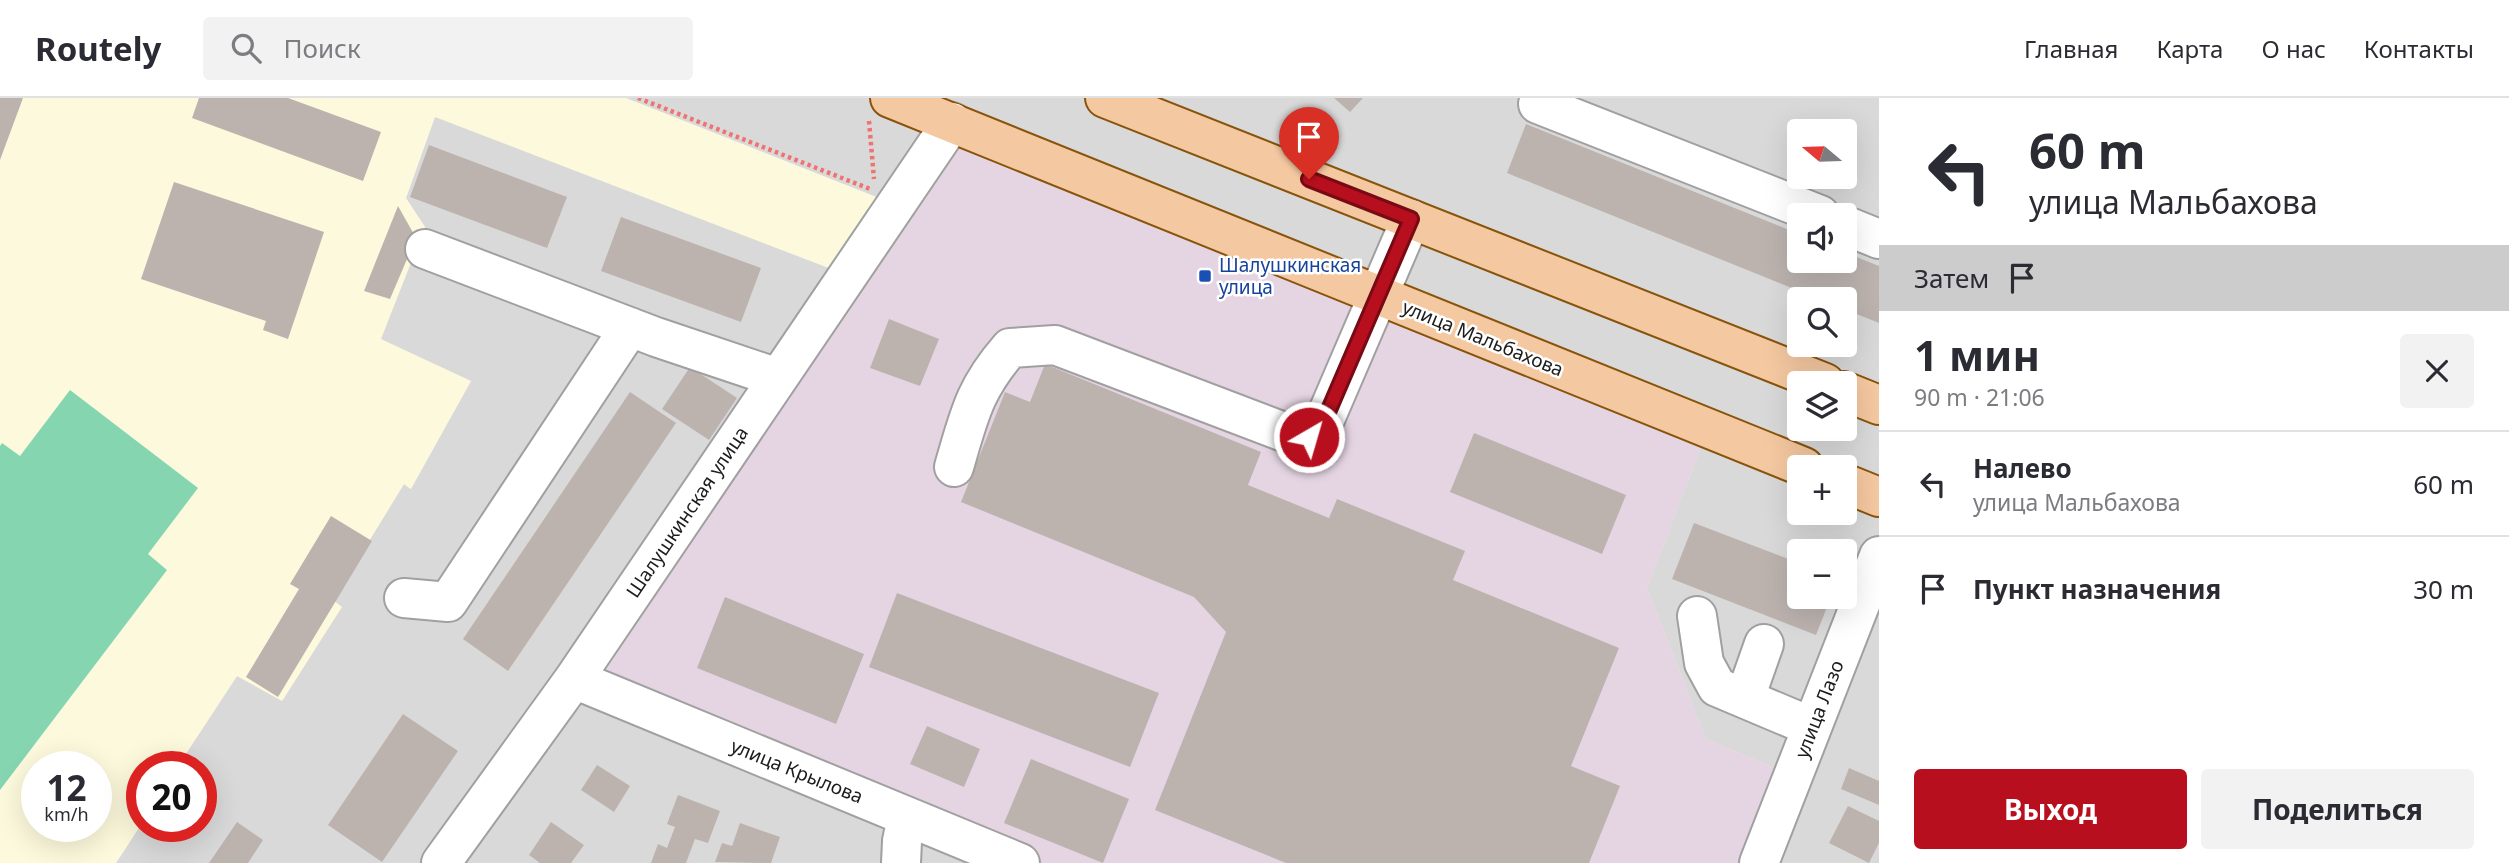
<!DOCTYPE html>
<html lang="ru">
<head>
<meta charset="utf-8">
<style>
	:root { --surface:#fff; --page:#f2f2f3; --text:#2b2b33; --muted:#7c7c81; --line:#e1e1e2; --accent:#b80f1e }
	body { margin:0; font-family:"Noto Sans",sans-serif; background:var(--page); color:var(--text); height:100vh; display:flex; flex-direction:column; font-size:26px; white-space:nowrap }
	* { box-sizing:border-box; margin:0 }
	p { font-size:23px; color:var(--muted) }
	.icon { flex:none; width:38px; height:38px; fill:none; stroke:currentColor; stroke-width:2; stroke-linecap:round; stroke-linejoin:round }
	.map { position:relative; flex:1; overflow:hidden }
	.drawer { display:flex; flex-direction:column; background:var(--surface); width:630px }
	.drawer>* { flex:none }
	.top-card { background:#fff; color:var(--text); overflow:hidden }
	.needle { width:46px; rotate:289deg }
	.fabs { position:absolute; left:1787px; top:21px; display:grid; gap:14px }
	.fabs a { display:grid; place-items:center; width:70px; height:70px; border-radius:7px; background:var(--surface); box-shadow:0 7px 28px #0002; font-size:35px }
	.speed { position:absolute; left:21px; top:653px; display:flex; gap:14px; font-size:35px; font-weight:700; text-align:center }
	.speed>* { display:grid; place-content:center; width:91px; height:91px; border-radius:50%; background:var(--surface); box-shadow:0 7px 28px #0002; line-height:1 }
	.speed small { font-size:18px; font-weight:400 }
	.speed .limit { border:10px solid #d22; background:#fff; color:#111 }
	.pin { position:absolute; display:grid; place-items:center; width:60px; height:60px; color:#fff; margin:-72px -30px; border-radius:50% 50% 50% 0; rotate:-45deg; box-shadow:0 0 7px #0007 }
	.pin .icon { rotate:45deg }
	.me { position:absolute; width:77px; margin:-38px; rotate:38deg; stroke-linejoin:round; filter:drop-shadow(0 0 5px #0008) }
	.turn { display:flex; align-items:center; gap:24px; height:147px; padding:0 35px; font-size:32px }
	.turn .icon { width:91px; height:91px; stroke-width:2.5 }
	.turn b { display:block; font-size:49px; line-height:60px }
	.then { display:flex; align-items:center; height:66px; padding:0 35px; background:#0003; gap:14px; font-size:26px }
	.round { display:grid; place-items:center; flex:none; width:74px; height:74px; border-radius:7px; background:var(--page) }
	.headline { display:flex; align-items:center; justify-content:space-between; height:119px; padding:0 35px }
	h1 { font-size:42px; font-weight:700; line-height:52px }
	.button { display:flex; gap:14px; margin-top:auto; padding:14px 35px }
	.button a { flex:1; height:80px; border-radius:7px; background:var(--accent); color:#fff; font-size:28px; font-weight:700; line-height:80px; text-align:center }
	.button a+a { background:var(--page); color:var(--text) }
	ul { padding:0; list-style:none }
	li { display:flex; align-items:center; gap:21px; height:105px; padding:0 35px; border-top:2px solid var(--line) }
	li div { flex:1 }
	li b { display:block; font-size:26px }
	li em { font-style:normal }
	header { display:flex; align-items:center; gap:42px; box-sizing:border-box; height:98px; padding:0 35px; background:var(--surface); border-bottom:2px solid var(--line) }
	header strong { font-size:33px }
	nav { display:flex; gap:38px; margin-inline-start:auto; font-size:24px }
	.search { width:490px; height:63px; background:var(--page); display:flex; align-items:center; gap:18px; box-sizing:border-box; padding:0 24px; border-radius:7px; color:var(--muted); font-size:26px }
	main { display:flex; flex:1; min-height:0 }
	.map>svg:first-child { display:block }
	.residential { fill:#dad9d9; fill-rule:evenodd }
	.industrial { fill:#e5d5e3 }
	.education { fill:#fcf9dc; fill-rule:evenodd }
	.pitch { fill:#85d6b0 }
	.building { fill:#bcb3af }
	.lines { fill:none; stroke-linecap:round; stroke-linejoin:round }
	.minor-casing { stroke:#a0a0a0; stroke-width:42 }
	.major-casing { stroke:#88540b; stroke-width:42 }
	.path { stroke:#ee7371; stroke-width:4.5; stroke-dasharray:3.5 3.5; stroke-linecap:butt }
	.minor { stroke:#fff; stroke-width:38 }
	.major { stroke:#f4c8a0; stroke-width:38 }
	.route-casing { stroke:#780a14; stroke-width:18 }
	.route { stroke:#b80f1e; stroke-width:12 }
	.transit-dot { fill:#1a4fb4; stroke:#fff; stroke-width:2.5 }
	.labels { text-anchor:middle; stroke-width:5; stroke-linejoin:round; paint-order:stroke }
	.transit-label { font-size:19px; fill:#164399; stroke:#fff; text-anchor:start }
	.street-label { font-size:19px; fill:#1c1c1c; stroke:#fff }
</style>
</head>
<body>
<header>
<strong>Routely</strong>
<div class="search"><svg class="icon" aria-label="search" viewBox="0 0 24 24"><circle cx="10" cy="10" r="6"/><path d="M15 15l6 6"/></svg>Поиск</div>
<nav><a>Главная</a><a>Карта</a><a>О нас</a><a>Контакты</a></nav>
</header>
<main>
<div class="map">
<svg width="1879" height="765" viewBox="0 0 1879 765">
	<rect width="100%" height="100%" fill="#ece8e2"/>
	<path class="residential" d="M626 0H1879V765H1759L1793 678 1706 641 1647 490 1708 331 1020 765H116L142 725V728H201V668H178L237 578 283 602 341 509 333 502 404 386 410 391 471 283 380 242 425 129 406 100 435 18 834 172 884 102ZM1799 33H1844V79H1799ZM1799 117H1844V163H1799ZM1799 201H1844V247H1799ZM1799 285H1844V331H1799ZM1799 369H1844V415H1799ZM1799 453H1844V499H1799Z"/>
	<path class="industrial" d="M952 24 1708 331 1647 490 1706 641 1793 678 1759 765H1020L574 581Z"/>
	<path class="education" d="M0 0H626L884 102 834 172 435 19 406 100 425 129 381 241 471 283 411 391 404 386 333 502 342 509 282 603 237 578 178 668H142V725L116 765H0ZM37 668H96V728H37Z"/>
	<path class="pitch" d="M70 292 198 390 148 456 167 472 0 692V348L2 345 20 358Z"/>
	<path class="building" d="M0 0H23L0 62Z
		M199 0H288L381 34 363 83 192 20Z
		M1334 0H1363L1350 14Z
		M1526 26 1799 136V163H1844V154L1879 168V225L1844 211V201H1819L1507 75Z
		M429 47 567 99 547 150 410 99Z
		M174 84 324 134 288 241 263 232 266 223 141 181Z
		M398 108 416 140 390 201 364 193Z
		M621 119 761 170 741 224 601 173Z
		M889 221 939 241 920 288 870 270Z
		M1045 266 1261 354 1248 387 1329 420 1337 401 1465 453 1453 482 1619 550 1571 668 1620 688 1589 765H1286L1155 712 1226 534 1194 499 961 404 1005 294 1030 304Z
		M690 269 737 300 709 342 662 311Z
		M630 294 676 325 508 573 463 541Z
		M1474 335 1626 397 1602 456 1450 394Z
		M331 418 372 443 278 599 246 579 299 491 290 486Z
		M1694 425 1799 465V499H1831L1816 537 1672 481Z
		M897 495 1159 595 1130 669 869 569Z
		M725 499 864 556 836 626 697 570Z
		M403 616 458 653 382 764 328 727Z
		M927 628 980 651 964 689 910 666Z
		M1031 661 1129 701 1103 765 1004 725Z
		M597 667 630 688 614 714 581 692Z
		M1849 670 1879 683V707L1841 691Z
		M678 697 720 713 708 745 695 741 686 765H651L658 746 667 750 675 729 667 726Z
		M1848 708 1879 723V745L1869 765 1829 745Z
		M237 724 263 742 248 765H209Z
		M551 724 584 747 571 765H540L529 757Z
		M740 725 780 739 771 765 715 764 722 745 732 748Z"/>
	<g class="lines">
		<g class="minor-casing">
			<path id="minor" d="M1538 6 1820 117
				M1844 127 1879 141
				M425 151 656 239 778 280
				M954 369C969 318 974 291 1010 250L1055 247 1297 339H1309L1319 335 1411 121
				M404 500 448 504 630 229
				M1697 518 1704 565 1717 589 1812 629
				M574 581 1020 765
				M1745 600 1764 546
				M441 765 574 581 952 24
				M901 765 902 743 907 719
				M1759 765 1879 458"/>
		</g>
		<g class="major-casing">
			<path id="major" d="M890 0 1804 369
				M1105 0 1825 285
				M1844 293 1879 307
				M1844 385 1879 399"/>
		</g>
		<path class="path" d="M638 0 870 91
			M869 23 874 81"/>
		<use href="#minor" class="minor"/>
		<use href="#major" class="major"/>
	</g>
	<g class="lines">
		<g class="route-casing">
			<path id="route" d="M1309 81 1411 121 1319 335 1309 339"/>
		</g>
		<use href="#route" class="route"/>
	</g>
	<rect class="transit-dot" x="1198" y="171" width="14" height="14" rx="3.5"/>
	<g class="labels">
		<g class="transit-label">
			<text x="1219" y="174">Шалушкинская<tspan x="1219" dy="22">улица</tspan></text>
		</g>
		<g class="street-label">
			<text transform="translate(1483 240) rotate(22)" y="7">улица Мальбахова</text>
			<text transform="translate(687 414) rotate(-56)" y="7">Шалушкинская улица</text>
			<text transform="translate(1819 611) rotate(-69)" y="7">улица Лазо</text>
			<text transform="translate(797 673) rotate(22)" y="7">улица Крылова</text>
		</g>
	</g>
</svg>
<div class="fabs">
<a><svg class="needle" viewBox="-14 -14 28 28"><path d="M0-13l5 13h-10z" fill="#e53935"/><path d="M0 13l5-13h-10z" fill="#7c7c81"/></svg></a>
<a><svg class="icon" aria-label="sound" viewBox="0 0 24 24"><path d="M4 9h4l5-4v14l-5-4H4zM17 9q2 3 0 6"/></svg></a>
<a><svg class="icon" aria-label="search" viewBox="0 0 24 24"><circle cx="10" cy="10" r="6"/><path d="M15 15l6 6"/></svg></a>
<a><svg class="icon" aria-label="layers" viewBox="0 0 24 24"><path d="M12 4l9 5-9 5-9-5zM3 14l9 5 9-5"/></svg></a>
<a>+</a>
<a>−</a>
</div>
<div class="speed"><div>12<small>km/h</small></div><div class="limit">20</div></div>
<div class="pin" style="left:1309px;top:81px;background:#d93025"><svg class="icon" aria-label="arrive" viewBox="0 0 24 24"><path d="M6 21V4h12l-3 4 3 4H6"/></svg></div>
<svg class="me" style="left:1309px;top:339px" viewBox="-20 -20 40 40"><circle r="17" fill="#b80f1e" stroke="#fff" stroke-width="3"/><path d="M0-11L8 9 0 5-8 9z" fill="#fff"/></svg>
</div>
<section class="drawer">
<div class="top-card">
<div class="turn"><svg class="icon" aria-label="left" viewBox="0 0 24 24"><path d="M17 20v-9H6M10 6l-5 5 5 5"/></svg><div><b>60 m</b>улица Мальбахова</div></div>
<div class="then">Затем<svg class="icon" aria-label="arrive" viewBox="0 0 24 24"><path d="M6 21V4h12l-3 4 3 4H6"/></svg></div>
</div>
<div class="headline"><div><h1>1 мин</h1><p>90 m · 21:06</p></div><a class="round"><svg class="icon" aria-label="close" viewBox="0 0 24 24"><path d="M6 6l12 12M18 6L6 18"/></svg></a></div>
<ul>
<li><svg class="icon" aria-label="left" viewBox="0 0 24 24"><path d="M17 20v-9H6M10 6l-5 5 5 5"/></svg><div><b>Налево</b><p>улица Мальбахова</p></div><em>60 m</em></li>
<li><svg class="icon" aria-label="arrive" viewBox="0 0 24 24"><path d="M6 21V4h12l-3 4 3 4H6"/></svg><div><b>Пункт назначения</b></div><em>30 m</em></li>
</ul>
<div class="button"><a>Выход</a><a>Поделиться</a></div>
</section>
</main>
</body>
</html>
